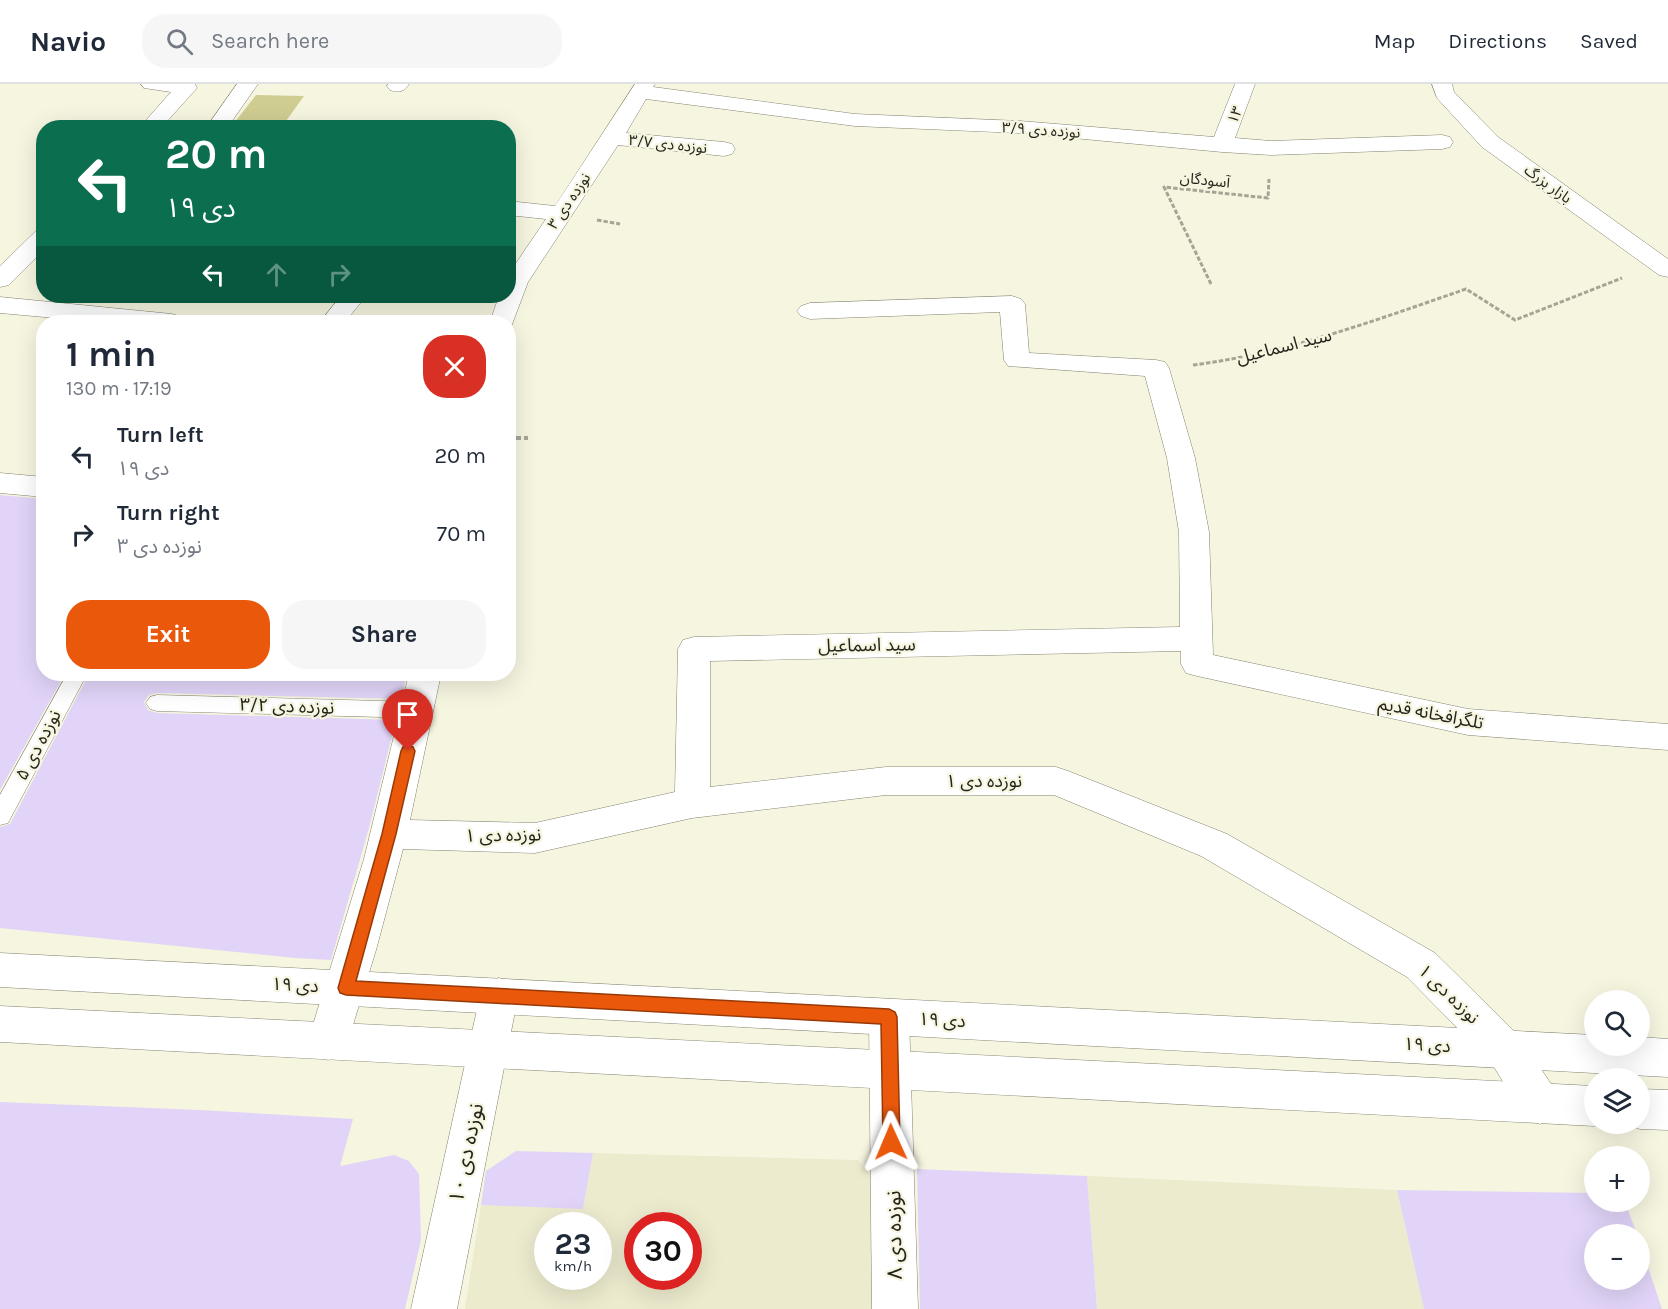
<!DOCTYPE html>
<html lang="en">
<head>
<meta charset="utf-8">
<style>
	:root { --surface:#fff; --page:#f6f6f7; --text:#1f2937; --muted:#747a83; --line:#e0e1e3; --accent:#ea580c }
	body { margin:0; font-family:Karla,"Noto Sans Arabic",sans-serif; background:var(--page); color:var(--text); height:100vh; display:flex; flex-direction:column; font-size:22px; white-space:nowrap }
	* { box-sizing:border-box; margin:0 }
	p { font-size:20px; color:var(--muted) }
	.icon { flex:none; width:33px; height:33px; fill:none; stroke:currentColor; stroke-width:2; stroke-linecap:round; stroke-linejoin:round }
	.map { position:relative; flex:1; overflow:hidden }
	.drawer { position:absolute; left:36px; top:231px; width:480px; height:366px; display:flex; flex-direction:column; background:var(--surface); border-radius:24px; box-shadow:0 6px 24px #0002 }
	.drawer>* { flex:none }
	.hud { position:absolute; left:36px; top:36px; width:480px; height:183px; border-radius:24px; box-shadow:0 6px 24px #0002; background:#0b6e4f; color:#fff; overflow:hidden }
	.buttons { position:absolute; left:1584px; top:906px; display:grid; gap:12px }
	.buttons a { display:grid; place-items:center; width:66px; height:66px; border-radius:50%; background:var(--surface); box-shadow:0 6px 24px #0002; font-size:30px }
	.speed { position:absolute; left:534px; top:1128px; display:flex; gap:12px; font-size:30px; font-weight:700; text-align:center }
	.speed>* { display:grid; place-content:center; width:78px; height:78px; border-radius:50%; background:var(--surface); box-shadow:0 6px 24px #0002; line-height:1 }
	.speed small { font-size:15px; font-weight:400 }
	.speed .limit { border:9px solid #d22; background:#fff; color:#111 }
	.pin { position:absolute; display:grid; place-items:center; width:51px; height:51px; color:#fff; margin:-62px -26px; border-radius:50% 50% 50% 0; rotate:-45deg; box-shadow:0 0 6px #0007 }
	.pin .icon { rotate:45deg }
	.me { position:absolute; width:66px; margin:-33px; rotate:359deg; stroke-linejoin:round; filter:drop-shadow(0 0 4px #0008) }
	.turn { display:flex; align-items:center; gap:21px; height:126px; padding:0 30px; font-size:27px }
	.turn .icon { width:78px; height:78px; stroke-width:2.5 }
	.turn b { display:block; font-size:42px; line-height:51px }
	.lanes { display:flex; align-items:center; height:57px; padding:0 30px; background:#0003; justify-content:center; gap:30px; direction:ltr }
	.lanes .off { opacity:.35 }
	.round { display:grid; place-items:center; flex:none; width:63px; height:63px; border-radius:24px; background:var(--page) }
	.overview { display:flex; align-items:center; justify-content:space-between; height:102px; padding:0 30px }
	h1 { font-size:36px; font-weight:700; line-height:45px }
	.button { display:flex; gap:12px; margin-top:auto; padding:12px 30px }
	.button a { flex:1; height:69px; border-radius:24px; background:var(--accent); color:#fff; font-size:24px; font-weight:700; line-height:69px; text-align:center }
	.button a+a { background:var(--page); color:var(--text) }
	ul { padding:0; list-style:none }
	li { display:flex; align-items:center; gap:18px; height:78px; padding:0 30px }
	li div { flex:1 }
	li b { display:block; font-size:22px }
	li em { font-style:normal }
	header { display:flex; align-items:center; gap:36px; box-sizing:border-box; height:84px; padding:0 30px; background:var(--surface); border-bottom:2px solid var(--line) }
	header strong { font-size:28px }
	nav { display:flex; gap:33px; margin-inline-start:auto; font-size:21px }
	.search { width:420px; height:54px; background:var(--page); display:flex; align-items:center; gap:15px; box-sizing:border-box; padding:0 21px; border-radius:24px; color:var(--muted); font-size:22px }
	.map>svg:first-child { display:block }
	.built { fill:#ecebce; fill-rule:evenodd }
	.green { fill:#d0cd92 }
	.building { fill:#e1d4f8 }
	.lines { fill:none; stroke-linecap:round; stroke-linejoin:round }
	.lane-casing { stroke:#83826f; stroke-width:1 }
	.street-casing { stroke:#83826f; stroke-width:1 }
	.secondary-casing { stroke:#83826f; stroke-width:1 }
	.path-far1 { stroke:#a6a595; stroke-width:3; stroke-dasharray:4.5 2; stroke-linecap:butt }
	.path { stroke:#a6a595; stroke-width:4; stroke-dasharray:5 3; stroke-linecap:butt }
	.lane { fill:#fff; fill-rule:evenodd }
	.street { fill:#fff; fill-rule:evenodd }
	.secondary { fill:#fff; fill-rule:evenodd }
	.route { fill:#ea580c; stroke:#983908; stroke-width:1.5 }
	.labels { text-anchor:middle; stroke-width:4.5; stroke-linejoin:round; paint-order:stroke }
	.far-street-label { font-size:15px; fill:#25241c; stroke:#f6f5e0 }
	.street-label { font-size:18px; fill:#25241c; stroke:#f6f5e0 }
	.near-street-label { font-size:21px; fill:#25241c; stroke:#f6f5e0 }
</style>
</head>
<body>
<header>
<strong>Navio</strong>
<div class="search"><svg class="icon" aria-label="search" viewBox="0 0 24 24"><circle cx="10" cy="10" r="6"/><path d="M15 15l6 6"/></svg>Search here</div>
<nav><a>Map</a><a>Directions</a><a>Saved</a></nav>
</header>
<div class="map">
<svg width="1668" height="1225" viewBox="0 0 1668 1225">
	<rect width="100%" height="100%" fill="#f6f5e0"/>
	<path class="built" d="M593 1069 858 1076 878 1099 877 1225H465L481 1121 583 1124ZM548 1142H598V1192H548ZM638 1142H688V1192H638Z
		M1087 1092 1397 1106 1424 1225H1097Z"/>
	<path class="green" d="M256 11 304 12 286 37 335 43H231Z"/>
	<path class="building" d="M0 411 44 415V590H65L0 706Z
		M89 590H407L401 615 157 609 149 611 144 618 148 626 157 629 396 636 369 744 331 876 295 874 0 844V743L10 740Z
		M0 1018 200 1026 353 1035 340 1082 394 1071 409 1077 419 1090 421 1156 405 1225H0Z
		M516 1067 593 1069 583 1125 481 1121 486 1087Z
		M917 1085 1087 1092 1097 1225H920Z
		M1397 1106 1594 1109V1118H1625L1637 1150H1594V1196H1640V1159L1662 1225H1424Z"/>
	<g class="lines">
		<g class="lane-casing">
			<path id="lane" d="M67 590H87L8 739 0 741V711Z
				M157 611 418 618 425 620 429 626 425 632 418 634 157 627 150 625 146 619 150 613Z"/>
		</g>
		<g class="street-casing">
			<path id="street" d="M141 0H195L197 4 161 44H139L171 8 144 4Z
				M237 0H258L227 44H206Z
				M388 0H409C404 8 399 9 390 6L387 2Z
				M635 0H655L653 3 855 30 1020 37 1214 53 1235 0H1255L1235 54 1271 57 1442 51 1450 53 1453 58 1450 63 1442 65 1271 71 1222 68 1020 49 855 42 646 15 626 49 724 58 732 60 735 65 732 70 724 72 618 61 528 198 511 243 508 244V238H490L499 212H508V191L546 135 508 131V117L555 122Z
				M1432 0H1452L1454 8 1498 53 1668 175V193L1659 191 1482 63 1437 14Z
				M44 145V166L9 201 0 203V182L36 147Z
				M341 212H366L345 238H320Z
				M1012 212 1021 215 1025 220 1029 269 1156 276 1165 278 1169 284 1195 374 1209 448 1213 571 1468 625 1668 640V666L1468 651 1197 592 1186 589 1181 580V567L710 577V703L886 683H1056L1068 687 1227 750 1435 869 1519 952 1555 1006 1561 1020 1555 1034 1540 1040 1525 1034 1491 978 1407 893 1201 772 1054 711H886L692 734 535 769 403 765 376 866 348 957 342 970 328 976 314 970 308 957 364 775 409 590H441L410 736 535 739 675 708 678 565 683 556 694 553 1180 543 1179 448 1167 374 1145 292 1008 282 1004 276 1000 228 810 235 801 232 797 227 801 222 810 219Z
				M0 213 172 230 181 233 185 238H100L0 229Z
				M0 389 44 393V413L0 409Z
				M499 894 513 899 518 912 457 1225H411L480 912 485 899Z
				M889 915 903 920 909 933 918 1225H872L869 933 875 920Z"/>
		</g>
		<g class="secondary-casing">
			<path id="secondary" d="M0 869 1594 951V962H1640V953L1668 955V993L0 903Z
				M0 922 1594 1002V1040H1600L1594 1042 0 958Z
				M1640 1005 1668 1006V1046L1640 1045 1626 1040H1640Z"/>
		</g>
		<path class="path-far1" d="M597 136 620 140
			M1211 200 1164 103 1268 114 1269 95
			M1193 281C1288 269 1376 236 1466 205L1515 236 1622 194"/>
		<path class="path" d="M508 354H528"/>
		<use href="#lane" class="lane"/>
		<use href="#street" class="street"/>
		<use href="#secondary" class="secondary"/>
	</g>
	<path class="route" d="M408 662 413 663 415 667 396 750 356 897 889 925 895 928 897 933 900 1058 897 1064 891 1067 885 1064 883 1058 881 940 346 911 340 909 338 904 382 750 401 667 403 663Z"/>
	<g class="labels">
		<g class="far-street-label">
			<text transform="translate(1235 31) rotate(-67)" y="5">۱۳</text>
			<text transform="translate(1041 46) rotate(4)" y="5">نوزده دی ۳/۹</text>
			<text transform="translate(668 60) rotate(6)" y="5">نوزده دی ۳/۷</text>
			<text transform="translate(1205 96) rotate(6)" y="5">آسودگان</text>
			<text transform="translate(1548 100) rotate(36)" y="5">بازار بزرگ</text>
			<text transform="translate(569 117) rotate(-56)" y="5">نوزده دی ۳</text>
		</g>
		<g class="street-label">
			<text transform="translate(1284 262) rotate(-14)" y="6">سید اسماعیل</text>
			<text transform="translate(867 561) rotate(-1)" y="6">سید اسماعیل</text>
			<text transform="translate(287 622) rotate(2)" y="6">نوزده دی ۳/۲</text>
			<text transform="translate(1431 629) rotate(11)" y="6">تلگرافخانه قدیم</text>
			<text transform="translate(38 661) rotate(-62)" y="6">نوزده دی ۵</text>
			<text x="984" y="703">نوزده دی ۱</text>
			<text transform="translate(503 751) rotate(-1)" y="6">نوزده دی ۱</text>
			<text transform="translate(295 901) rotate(3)" y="6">۱۹ دی</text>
			<text transform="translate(1449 910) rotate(44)" y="6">نوزده دی ۱</text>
			<text transform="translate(942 936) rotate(3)" y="6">۱۹ دی</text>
			<text transform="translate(1427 961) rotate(3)" y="6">۱۹ دی</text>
		</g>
		<g class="near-street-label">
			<text transform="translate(466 1069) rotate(-78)" y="7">نوزده دی ۱۰</text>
			<text transform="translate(894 1151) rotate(-91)" y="7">نوزده دی ۸</text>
		</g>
	</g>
</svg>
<div class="buttons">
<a><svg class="icon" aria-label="search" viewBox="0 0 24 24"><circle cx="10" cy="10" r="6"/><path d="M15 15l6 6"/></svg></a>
<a><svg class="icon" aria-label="layers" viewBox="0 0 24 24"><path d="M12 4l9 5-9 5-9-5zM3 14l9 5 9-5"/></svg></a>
<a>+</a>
<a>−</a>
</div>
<div class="speed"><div>23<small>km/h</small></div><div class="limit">30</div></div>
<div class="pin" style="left:408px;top:667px;background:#d93025"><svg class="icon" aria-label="arrive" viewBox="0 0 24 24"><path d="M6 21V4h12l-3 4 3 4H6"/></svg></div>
<svg class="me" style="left:891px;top:1058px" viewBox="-20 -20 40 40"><path d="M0-17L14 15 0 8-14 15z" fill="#ea580c" stroke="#fff" stroke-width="4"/></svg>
<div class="hud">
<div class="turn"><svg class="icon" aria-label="left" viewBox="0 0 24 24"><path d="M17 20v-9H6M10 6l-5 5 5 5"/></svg><div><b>20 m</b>۱۹ دی</div></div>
<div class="lanes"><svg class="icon" aria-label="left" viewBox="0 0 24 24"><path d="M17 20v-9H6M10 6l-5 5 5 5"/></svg><svg class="icon off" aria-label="ahead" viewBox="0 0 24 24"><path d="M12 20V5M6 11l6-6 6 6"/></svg><svg class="icon off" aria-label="right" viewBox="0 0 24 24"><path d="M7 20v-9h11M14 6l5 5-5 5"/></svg></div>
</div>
<section class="drawer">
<div class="overview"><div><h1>1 min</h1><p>130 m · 17:19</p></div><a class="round" style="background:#d93025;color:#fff"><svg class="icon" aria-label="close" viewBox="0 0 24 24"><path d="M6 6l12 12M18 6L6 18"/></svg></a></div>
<ul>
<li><svg class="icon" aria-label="left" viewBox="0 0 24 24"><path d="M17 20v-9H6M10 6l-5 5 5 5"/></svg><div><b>Turn left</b><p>۱۹ دی</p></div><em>20 m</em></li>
<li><svg class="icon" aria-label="right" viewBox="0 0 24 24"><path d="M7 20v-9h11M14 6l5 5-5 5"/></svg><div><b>Turn right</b><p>نوزده دی ۳</p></div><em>70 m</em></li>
</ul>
<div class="button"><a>Exit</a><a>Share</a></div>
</section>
</div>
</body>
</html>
